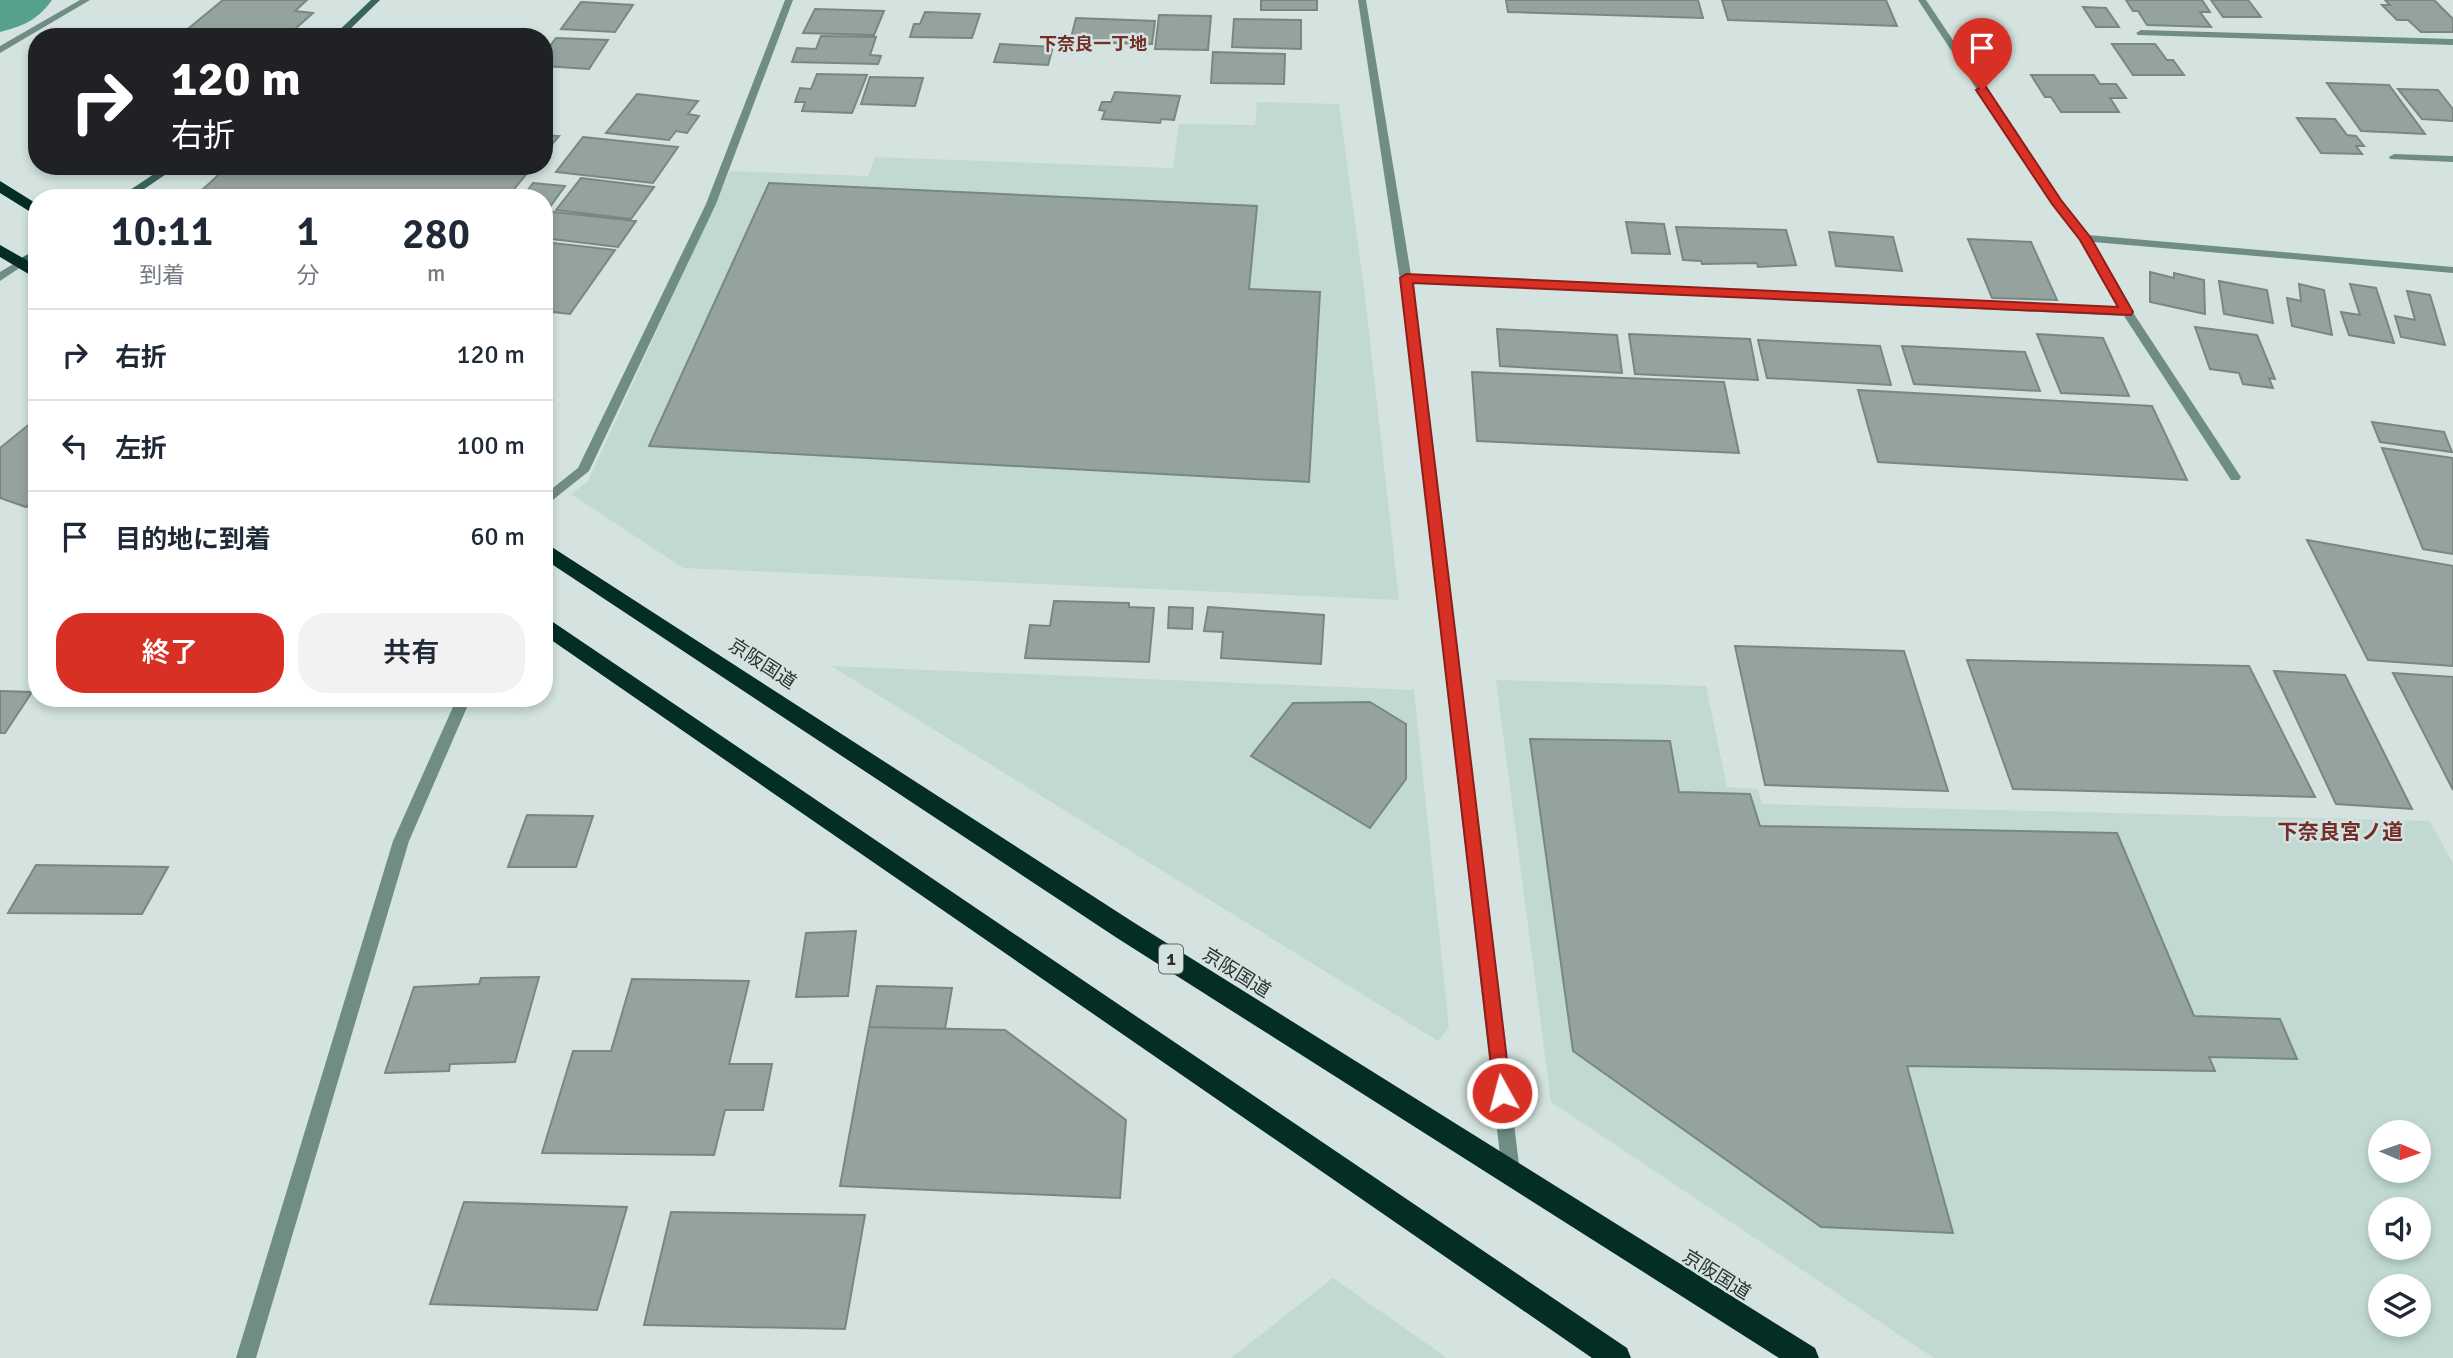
<!DOCTYPE html>
<html lang="ja">
<head>
<meta charset="utf-8">
<style>
	:root { --surface:#fff; --page:#f2f2f3; --text:#1f2937; --muted:#747a83; --line:#e0e1e3; --accent:#d93025 }
	body { margin:0; font-family:Signika,"Noto Sans JP",sans-serif; background:var(--page); color:var(--text); height:100vh; display:flex; flex-direction:column; font-size:26px; white-space:nowrap }
	* { box-sizing:border-box; margin:0 }
	p { font-size:23px; color:var(--muted) }
	.icon { flex:none; width:38px; height:38px; fill:none; stroke:currentColor; stroke-width:2; stroke-linecap:round; stroke-linejoin:round }
	.map { position:relative; flex:1; overflow:hidden }
	.side { position:absolute; left:28px; top:189px; width:525px; height:518px; display:flex; flex-direction:column; background:var(--surface); border-radius:28px; box-shadow:0 4px 10px #0003 }
	.side>* { flex:none }
	.banner { position:absolute; left:28px; top:28px; width:525px; height:147px; border-radius:28px; box-shadow:0 4px 10px #0003; background:#202124; color:#fff; overflow:hidden }
	.needle { width:46px; rotate:92deg }
	.buttons { position:absolute; left:2368px; top:1120px; display:grid; gap:14px }
	.buttons a { display:grid; place-items:center; width:63px; height:63px; border-radius:50%; background:var(--surface); box-shadow:0 4px 10px #0003; font-size:35px }
	.pin { position:absolute; display:grid; place-items:center; width:60px; height:60px; color:#fff; margin:-72px -30px; border-radius:50% 50% 50% 0; rotate:-45deg; box-shadow:0 0 7px #0007 }
	.pin .icon { rotate:45deg }
	.me { position:absolute; width:77px; margin:-38px; rotate:353deg; stroke-linejoin:round; filter:drop-shadow(0 0 5px #0008) }
	.turn { display:flex; align-items:center; gap:24px; height:147px; padding:0 28px; font-size:32px }
	.turn .icon { width:91px; height:91px; stroke-width:2.5 }
	.turn b { display:block; font-size:49px; line-height:60px }
	.eta { display:flex; justify-content:space-evenly; align-items:center; height:119px; text-align:center }
	.eta b { font-size:42px; font-weight:600; line-height:49px }
	.cta { display:flex; gap:14px; margin-top:auto; padding:14px 28px }
	.cta a { flex:1; height:80px; border-radius:28px; background:var(--accent); color:#fff; font-size:28px; font-weight:600; line-height:80px; text-align:center }
	.cta a+a { background:var(--page); color:var(--text) }
	ul { padding:0; list-style:none }
	li { display:flex; align-items:center; gap:21px; height:91px; padding:0 28px; border-top:2px solid var(--line) }
	li div { flex:1 }
	li b { display:block; font-size:26px }
	li em { font-style:normal }
	.map>svg:first-child { display:block }
	.built { fill:#c2d9d3; fill-rule:evenodd }
	.lines { fill:none; stroke-linecap:round; stroke-linejoin:round }
	.river { fill:#56a08e; fill-rule:evenodd }
	.building { fill:#95a39f; stroke:#798783; stroke-width:2 }
	.street { fill:#6f8d85; fill-rule:evenodd }
	.secondary { fill:#38655a; fill-rule:evenodd }
	.highway { fill:#032d25; fill-rule:evenodd }
	.route { fill:#d93025; stroke:#8d1f18; stroke-width:2 }
	.labels { text-anchor:middle; stroke-width:5; stroke-linejoin:round; paint-order:stroke }
	.far-neighbourhood-label { font-size:18px; font-weight:bold; fill:#742e29; stroke:#d4e3df }
	.shield { fill:#d4e3df; stroke:#5e6764; stroke-width:2 }
	.shield-label { font-size:18px; font-weight:bold; fill:#2c3230 }
	.street-label { font-size:19px; fill:#2c3230; stroke:#d4e3df }
	.neighbourhood-label { font-size:21px; font-weight:bold; fill:#742e29; stroke:#d4e3df }
</style>
</head>
<body>
<div class="map">
<svg width="2453" height="1358" viewBox="0 0 2453 1358">
	<rect width="100%" height="100%" fill="#d4e3df"/>
	<path class="built" d="M1257 102 1339 104 1365 296 1399 600 683 568 571 494 588 481 730 171 868 176 875 157 1173 168 1179 124 1255 125Z
		M831 666 1414 690 1449 1028 1438 1041Z
		M1496 680 1706 686 1727 787 1758 789 1762 804 2430 821 2453 864V1358H1934L1551 1102ZM2380 1132H2418V1171H2380ZM2380 1209H2418V1248H2380ZM2380 1286H2418V1325H2380Z
		M1333 1278 1447 1358H1231Z"/>
	<g class="lines">
		<path class="river" d="M0 0H52C38 20 23 26 0 32Z"/>
	</g>
	<path class="building" d="M223 0H307L295 11 313 13 286 37H178Z
		M1261 0H1317V10H1261Z
		M1506 0H1698L1703 18 1508 12Z
		M1722 0H1886L1897 26 1728 20Z
		M2126 0H2202L2210 12H2200L2211 27 2147 25 2138 11H2133Z
		M2211 0H2248L2261 17H2223Z
		M2385 0H2434L2453 19V32H2421L2408 20H2397L2382 5H2390Z
		M581 2 633 5 615 32 561 29Z
		M2083 7 2106 8 2119 27H2096Z
		M815 9 884 11 874 35 803 33Z
		M925 12 980 14 972 38 910 37 914 24H920Z
		M1159 15 1211 16 1208 50 1155 49Z
		M1076 18 1155 21 1152 44 1070 42Z
		M1234 19 1301 20V49L1232 47Z
		M821 36 876 37 870 55 881 56 878 64 792 62 797 48 816 49Z
		M556 38 608 40 589 69 544 66V54Z
		M1000 44 1053 47 1048 65 994 62Z
		M2112 44H2155L2167 60H2173L2184 75H2133Z
		M1213 52 1285 54 1284 84 1211 83Z
		M817 74 867 75 852 113 802 111 805 102H795L800 88 811 89Z
		M2031 75H2094L2100 84H2116L2126 98H2110L2119 112H2061L2051 97H2045Z
		M870 77 923 78 915 106 861 104Z
		M2327 83 2389 85 2425 134 2361 131Z
		M2398 89 2438 90 2453 109V121L2422 119Z
		M1115 92 1180 96 1174 120 1161 119 1160 123 1102 119 1105 111 1099 110 1102 102H1111Z
		M637 94 698 101 688 114 699 116 687 133 676 131 669 140 606 133Z
		M2297 118 2335 119 2347 135 2356 136 2364 146H2356L2362 154 2321 153Z
		M544 135 559 136 544 154Z
		M583 137 678 147 653 183 556 172Z
		M278 166H533L507 198H269L203 189 226 168 270 174Z
		M581 178 654 187 631 219 556 210Z
		M533 183 565 186 550 207 544 206V198H522Z
		M769 183 1257 206 1249 289 1320 292 1309 482 649 446Z
		M544 211 636 221 618 247 544 238Z
		M1626 222 1664 224 1670 254 1632 253Z
		M1676 227 1786 230 1796 265 1758 267 1757 263 1702 264 1701 261 1683 260Z
		M1829 232 1893 237 1902 271 1836 266Z
		M1968 239 2031 242 2057 300 1992 298Z
		M544 242 615 250 570 314 544 311Z
		M2150 272 2174 278V273L2204 280 2205 314 2150 302Z
		M2219 281 2267 290 2273 323 2224 314Z
		M2299 284 2324 290 2332 335 2292 326 2287 298 2301 301Z
		M2350 284 2376 288 2394 343 2349 335 2341 312 2360 315Z
		M2407 291 2430 295 2445 345 2401 337 2395 316 2415 320Z
		M2195 327 2257 335 2275 379 2269 378 2273 388 2243 384 2239 373 2210 369Z
		M1497 329 1617 335 1622 373 1500 366Z
		M1629 334 1750 339 1758 380 1635 374Z
		M2037 334 2103 338 2129 396 2061 393Z
		M1758 340 1880 346 1891 385 1767 378Z
		M1902 346 2025 352 2040 391 1914 384Z
		M1472 372 1724 382 1739 453 1477 441Z
		M1858 390 2152 406 2187 480 1878 462Z
		M37 418V498L26 507 0 498V448Z
		M2372 422 2444 432 2452 452 2380 442Z
		M2382 448 2453 458V554L2423 549Z
		M2307 540 2453 566V666L2368 660Z
		M1054 601 1129 603V607L1154 608 1149 662 1025 658 1030 625 1050 626Z
		M1169 607 1193 608 1192 629 1168 628Z
		M1208 607 1324 615 1321 664 1221 658 1223 632 1204 631Z
		M1735 646 1904 651 1948 791 1765 785Z
		M1967 660 2249 666 2315 797 2013 789Z
		M2274 671 2345 675 2412 809 2336 804Z
		M2393 673 2453 677V790Z
		M0 691 32 692 5 733H0Z
		M1370 702 1406 724V779L1370 828 1251 756 1293 703Z
		M1530 739 1670 741 1679 792 1750 794 1760 826 2117 833 2194 1016 2280 1019 2297 1059 2209 1057 2215 1071 1907 1066 1953 1233 1821 1227 1573 1051Z
		M527 815 593 816 576 867H508Z
		M36 865 168 867 142 914 8 913Z
		M856 931 848 996 796 997 806 933Z
		M539 977 515 1062 450 1064 449 1071 385 1073 414 987 479 984 481 978Z
		M632 979 749 981 729 1064H772L763 1110H725L714 1155 542 1153 573 1051H611Z
		M877 986 952 988 945 1029 869 1027Z
		M869 1027 1005 1030 1126 1120 1120 1198 840 1186Z
		M464 1202 627 1207 597 1310 430 1304Z
		M671 1212 865 1215 845 1329 644 1325Z"/>
	<g class="lines">
		<path class="street" d="M80 0H90L0 53V46Z
			M785 0H793L716 204 589 471 544 507V495L578 468 706 204Z
			M1358 0H1366L1411 275 2119 308 2080 239 2051 202 1918 0H1926L2060 200 2088 235 2453 267V273L2093 242 2132 311 2239 474 2241 477 2239 480H2231L2124 316 1412 282 1520 1173 1517 1179 1511 1182 1505 1179 1502 1173 1403 300Z
			M2141 30 2453 39V45L2138 35 2136 33Z
			M2394 154 2453 156V162L2390 159 2389 157Z
			M20 260 24 261V265L0 281V272Z
			M457 698H471L409 841 256 1358H236L393 841Z"/>
		<path class="secondary" d="M371 0H380L342 37H332Z
			M166 166H178L131 198H118Z
			M37 249V257L24 265H16V261Z"/>
		<path class="highway" d="M0 181 37 204V216L0 193Z
			M0 245 37 266V279L0 257Z
			M544 542 1133 922 1815 1348 1819 1358H1779L1117 938 544 559Z
			M544 616 1627 1348 1631 1358H1592L544 635Z"/>
	</g>
	<path class="route" d="M1982 86 1986 87 2061 200 2091 238 2133 312 2131 315 1413 283 1511 1093 1509 1099 1502 1102 1495 1099 1400 278 1406 274 2118 307 2080 240 2052 204 1976 90Z"/>
	<g class="labels">
		<g class="far-neighbourhood-label">
			<text x="1093" y="50">下奈良一丁地</text>
		</g>
		<rect class="shield" x="1159" y="944.5" width="24" height="29" rx="5"/>
		<g class="shield-label">
			<text x="1171" y="965">1</text>
		</g>
		<g class="street-label">
			<text transform="translate(763 663) rotate(33)" y="7">京阪国道</text>
			<text transform="translate(1237 972) rotate(32)" y="7">京阪国道</text>
			<text transform="translate(1717 1274) rotate(32)" y="7">京阪国道</text>
		</g>
		<g class="neighbourhood-label">
			<text x="2340" y="839">下奈良宮ノ道</text>
		</g>
	</g>
</svg>
<div class="buttons">
<a><svg class="needle" viewBox="-14 -14 28 28"><path d="M0-13l5 13h-10z" fill="#e53935"/><path d="M0 13l5-13h-10z" fill="#747a83"/></svg></a>
<a><svg class="icon" aria-label="sound" viewBox="0 0 24 24"><path d="M4 9h4l5-4v14l-5-4H4zM17 9q2 3 0 6"/></svg></a>
<a><svg class="icon" aria-label="layers" viewBox="0 0 24 24"><path d="M12 4l9 5-9 5-9-5zM3 14l9 5 9-5"/></svg></a>
</div>
<div class="pin" style="left:1982px;top:90px;background:#d93025"><svg class="icon" aria-label="arrive" viewBox="0 0 24 24"><path d="M6 21V4h12l-3 4 3 4H6"/></svg></div>
<svg class="me" style="left:1502px;top:1093px" viewBox="-20 -20 40 40"><circle r="17" fill="#d93025" stroke="#fff" stroke-width="3"/><path d="M0-11L8 9 0 5-8 9z" fill="#fff"/></svg>
<div class="banner">
<div class="turn"><svg class="icon" aria-label="right" viewBox="0 0 24 24"><path d="M7 20v-9h11M14 6l5 5-5 5"/></svg><div><b>120 m</b>右折</div></div>
</div>
<section class="side">
<div class="eta">
<div><b>10:11</b><p>到着</p></div>
<div><b>1</b><p>分</p></div>
<div><b>280</b><p>m</p></div>
</div>
<ul>
<li><svg class="icon" aria-label="right" viewBox="0 0 24 24"><path d="M7 20v-9h11M14 6l5 5-5 5"/></svg><div><b>右折</b></div><em>120 m</em></li>
<li><svg class="icon" aria-label="left" viewBox="0 0 24 24"><path d="M17 20v-9H6M10 6l-5 5 5 5"/></svg><div><b>左折</b></div><em>100 m</em></li>
<li><svg class="icon" aria-label="arrive" viewBox="0 0 24 24"><path d="M6 21V4h12l-3 4 3 4H6"/></svg><div><b>目的地に到着</b></div><em>60 m</em></li>
</ul>
<div class="cta"><a>終了</a><a>共有</a></div>
</section>
</div>
</body>
</html>
